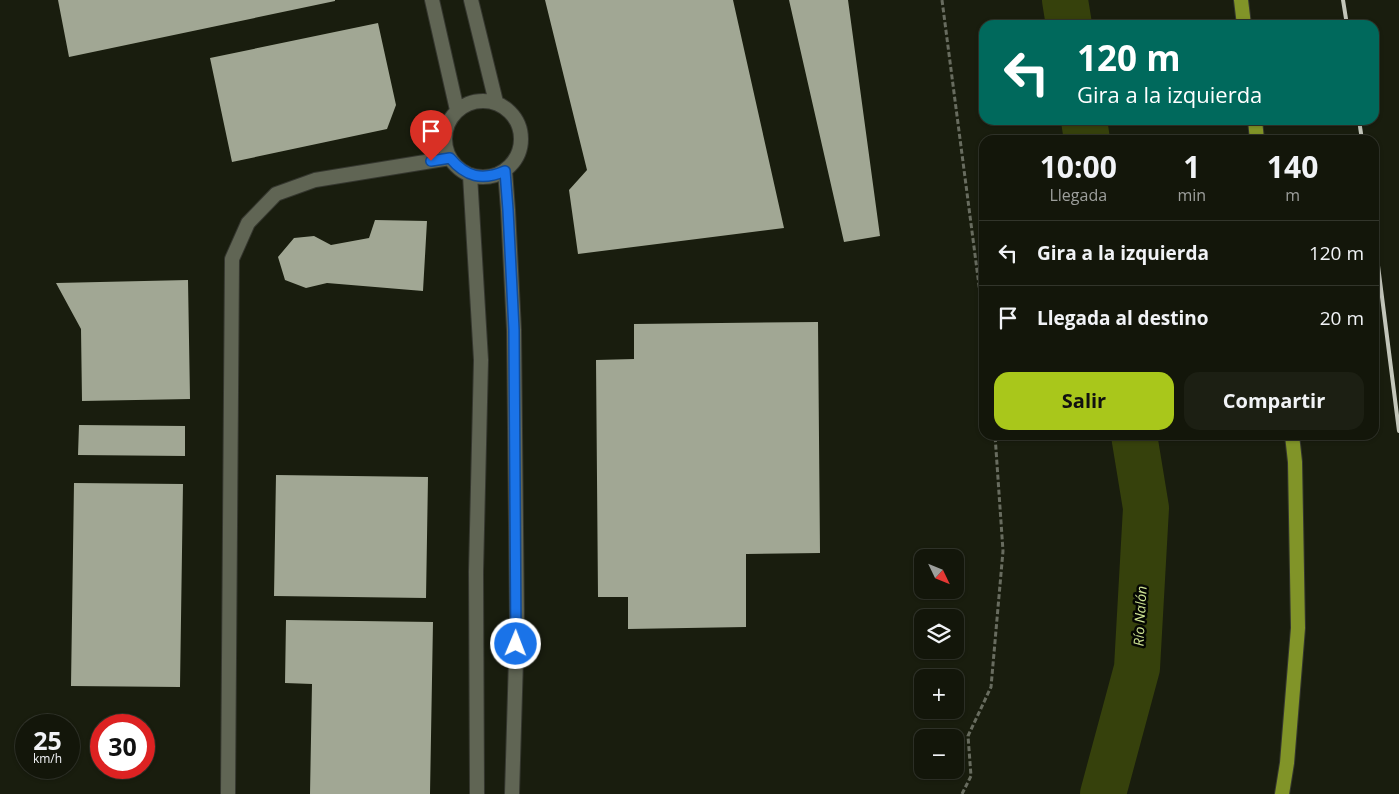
<!DOCTYPE html>
<html lang="es">
<head>
<meta charset="utf-8">
<style>
	:root { --surface:#13160a; --page:#1c1f13; --text:#f1f3f6; --muted:#9d9f9c; --line:#32352b; --accent:#a9c71b }
	body { margin:0; font-family:"Open Sans",sans-serif; background:var(--page); color:var(--text); height:100vh; display:flex; flex-direction:column; font-size:19px; white-space:nowrap }
	* { box-sizing:border-box; margin:0 }
	p { font-size:16px; color:var(--muted) }
	.icon { flex:none; width:28px; height:28px; fill:none; stroke:currentColor; stroke-width:2; stroke-linecap:round; stroke-linejoin:round }
	.map { position:relative; flex:1; overflow:hidden }
	.panel { position:absolute; left:979px; top:135px; width:400px; height:305px; display:flex; flex-direction:column; background:var(--surface); border-radius:15px; box-shadow:0 1px 4px #0004,0 0 0 1px var(--line) }
	.panel>* { flex:none }
	.hud { position:absolute; left:979px; top:20px; width:400px; height:105px; border-radius:15px; box-shadow:0 1px 4px #0004,0 0 0 1px var(--line); background:#00695c; color:#fff; overflow:hidden }
	.needle { width:32px; rotate:133deg }
	.tools { position:absolute; left:914px; top:549px; display:grid; gap:10px }
	.tools a { display:grid; place-items:center; width:50px; height:50px; border-radius:10px; background:var(--surface); box-shadow:0 1px 4px #0004,0 0 0 1px var(--line); font-size:25px }
	.speed { position:absolute; left:15px; top:714px; display:flex; gap:10px; font-size:25px; font-weight:700; text-align:center }
	.speed>* { display:grid; place-content:center; width:65px; height:65px; border-radius:50%; background:var(--surface); box-shadow:0 1px 4px #0004,0 0 0 1px var(--line); line-height:1 }
	.speed small { font-size:12px; font-weight:400 }
	.speed .limit { border:8px solid #d22; background:#fff; color:#111 }
	.pin { position:absolute; display:grid; place-items:center; width:42px; height:42px; color:#fff; margin:-51px -21px; border-radius:50% 50% 50% 0; rotate:-45deg; box-shadow:0 0 5px #0007 }
	.pin .icon { rotate:45deg }
	.me { position:absolute; width:55px; margin:-28px; rotate:1deg; stroke-linejoin:round; filter:drop-shadow(0 0 4px #0008) }
	.turn { display:flex; align-items:center; gap:18px; height:105px; padding:0 15px; font-size:22px }
	.turn .icon { width:65px; height:65px; stroke-width:2.5 }
	.turn b { display:block; font-size:35px; line-height:42px }
	.eta { display:flex; justify-content:space-evenly; align-items:center; height:85px; text-align:center }
	.eta b { font-size:30px; font-weight:700; line-height:35px }
	.cta { display:flex; gap:10px; margin-top:auto; padding:10px 15px }
	.cta a { flex:1; height:58px; border-radius:15px; background:var(--accent); color:#111; font-size:20px; font-weight:700; line-height:58px; text-align:center }
	.cta a+a { background:var(--page); color:var(--text) }
	ul { padding:0; list-style:none }
	li { display:flex; align-items:center; gap:15px; height:65px; padding:0 15px; border-top:1px solid var(--line) }
	li div { flex:1 }
	li b { display:block; font-size:19px }
	li em { font-style:normal }
	.map>svg:first-child { display:block }
	.lines { fill:none; stroke-linecap:round; stroke-linejoin:round }
	.river { stroke:#36410c; stroke-width:46 }
	.building { fill:#a1a794 }
	.minor-casing { stroke:#35372f; stroke-width:16 }
	.primary-casing { stroke:#35372f; stroke-width:16 }
	.path { stroke:#686c5f; stroke-width:3; stroke-dasharray:5 2.5; stroke-linecap:butt }
	.minor { stroke:#606554; stroke-width:14 }
	.primary { stroke:#819428; stroke-width:14 }
	.rail { stroke:#c3c6ba; stroke-width:4 }
	.route-casing { stroke:#114b97; stroke-width:12 }
	.route { stroke:#1a73e8; stroke-width:9 }
	.labels { text-anchor:middle; stroke-width:5; stroke-linejoin:round; paint-order:stroke }
	.water-label { font-size:14px; font-style:italic; fill:#d0e595; stroke:#050703 }
</style>
</head>
<body>
<div class="map">
<svg width="1399" height="794" viewBox="0 0 1399 794">
	<rect width="100%" height="100%" fill="#191d0e"/>
	<g class="lines">
		<path class="river" d="M1065 0 1069 25
			M1084 120 1087 140
			M1103 794 1137 668 1146 508 1134 435"/>
	</g>
	<path class="building" d="M58 0H335V1L69 57Z
		M545 0H733L784 228 578 254 569 190 587 170Z
		M789 0H848L880 236 844 242Z
		M378 23 396 105 387 129 232 162 210 58Z
		M375 220 427 221 423 291 327 283 306 288 285 280 278 257 294 238 314 236 331 245 369 238Z
		M188 280 190 399 82 401 81 329 56 283Z
		M818 322 820 553 746 554V627L628 629V597H598L596 360 634 359V324Z
		M79 425 185 426V456L78 455Z
		M276 475 428 477 426 598 274 596Z
		M74 483 183 484 180 687 71 686Z
		M286 620 433 622 430 794H310L312 684 285 683Z"/>
	<g class="lines">
		<g class="minor-casing">
			<path id="minor" d="M432 0 457 110
				M471 0 496 102
				M445 139a38 38 0 1 1 76 0a38 38 0 1 1-76 0Z
				M505 171 508 210 514 330 517 625 512 794
				M470 175 481 360 476 572 477 794
				M228 794 232 259 248 223 276 194 315 180 450 158"/>
		</g>
		<g class="primary-casing">
			<path id="primary" d="M1241 0 1244 25
				M1255 120 1257 140
				M1282 794 1287 763 1298 628 1295 462 1292 435"/>
		</g>
		<path class="path" d="M942 0 984 324
			M962 794 971 776 968 736 991 687 1003 551 995 435"/>
		<use href="#minor" class="minor"/>
		<use href="#primary" class="primary"/>
		<path class="rail" d="M1343 0 1347 25
			M1359 120 1362 140
			M1374 234 1399 431"/>
	</g>
	<g class="lines">
		<g class="route-casing">
			<path id="route" d="M431 161 450 158C466 177 482 181 505 171L508 210 514 330 516 644"/>
		</g>
		<use href="#route" class="route"/>
	</g>
	<g class="labels">
		<g class="water-label">
			<text transform="translate(1140 616) rotate(-87)" y="5">Río Nalón</text>
		</g>
	</g>
</svg>
<div class="tools">
<a><svg class="needle" viewBox="-14 -14 28 28"><path d="M0-13l5 13h-10z" fill="#e53935"/><path d="M0 13l5-13h-10z" fill="#9d9f9c"/></svg></a>
<a><svg class="icon" aria-label="layers" viewBox="0 0 24 24"><path d="M12 4l9 5-9 5-9-5zM3 14l9 5 9-5"/></svg></a>
<a>+</a>
<a>−</a>
</div>
<div class="speed"><div>25<small>km/h</small></div><div class="limit">30</div></div>
<div class="pin" style="left:431px;top:161px;background:#d93025"><svg class="icon" aria-label="arrive" viewBox="0 0 24 24"><path d="M6 21V4h12l-3 4 3 4H6"/></svg></div>
<svg class="me" style="left:516px;top:644px" viewBox="-20 -20 40 40"><circle r="17" fill="#1a73e8" stroke="#fff" stroke-width="3"/><path d="M0-11L8 9 0 5-8 9z" fill="#fff"/></svg>
<div class="hud">
<div class="turn"><svg class="icon" aria-label="left" viewBox="0 0 24 24"><path d="M17 20v-9H6M10 6l-5 5 5 5"/></svg><div><b>120 m</b>Gira a la izquierda</div></div>
</div>
<section class="panel">
<div class="eta">
<div><b>10:00</b><p>Llegada</p></div>
<div><b>1</b><p>min</p></div>
<div><b>140</b><p>m</p></div>
</div>
<ul>
<li><svg class="icon" aria-label="left" viewBox="0 0 24 24"><path d="M17 20v-9H6M10 6l-5 5 5 5"/></svg><div><b>Gira a la izquierda</b></div><em>120 m</em></li>
<li><svg class="icon" aria-label="arrive" viewBox="0 0 24 24"><path d="M6 21V4h12l-3 4 3 4H6"/></svg><div><b>Llegada al destino</b></div><em>20 m</em></li>
</ul>
<div class="cta"><a>Salir</a><a>Compartir</a></div>
</section>
</div>
</body>
</html>
